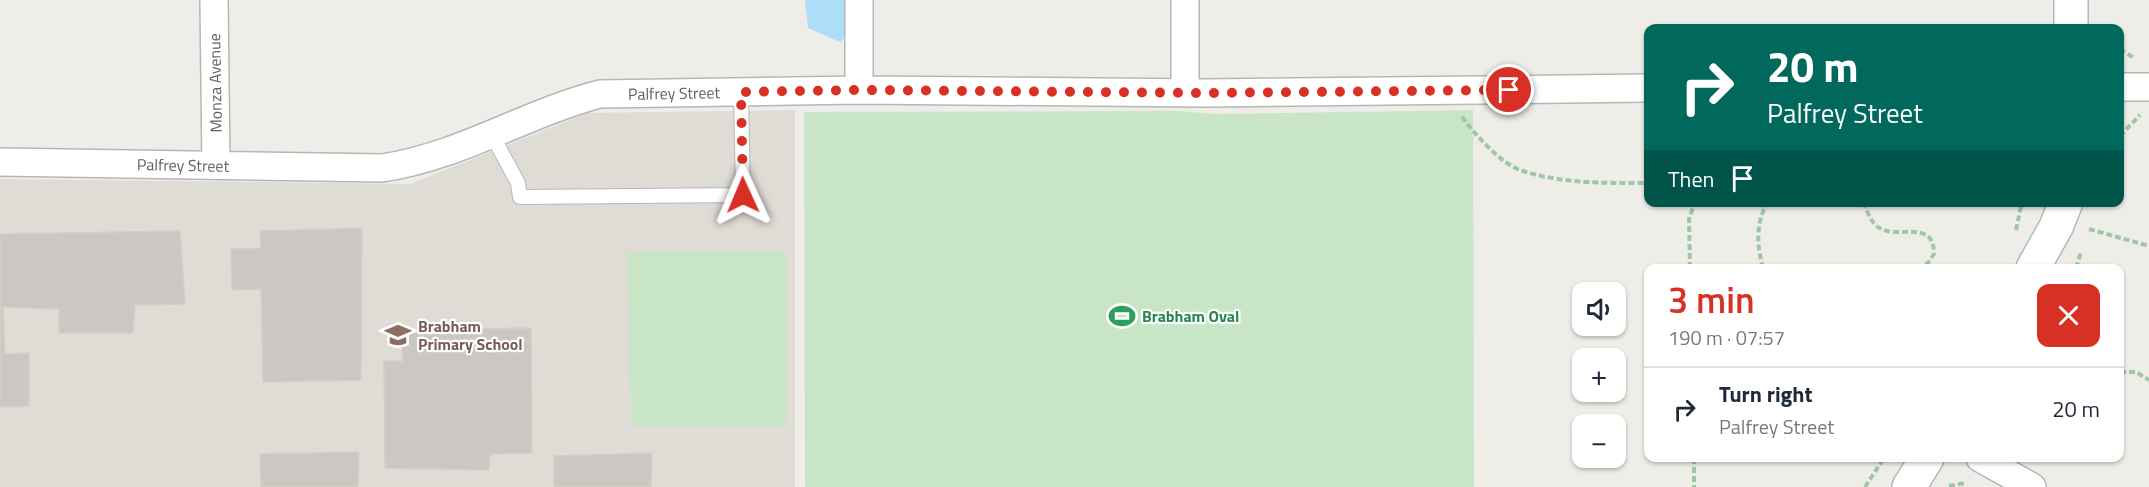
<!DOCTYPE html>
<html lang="en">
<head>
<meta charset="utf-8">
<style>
	:root { --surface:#fff; --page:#f6f6f7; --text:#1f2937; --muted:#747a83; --line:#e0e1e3; --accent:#d93025 }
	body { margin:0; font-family:"Titillium Web",sans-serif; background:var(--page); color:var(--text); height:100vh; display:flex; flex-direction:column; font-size:22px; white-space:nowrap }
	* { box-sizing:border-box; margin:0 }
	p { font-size:20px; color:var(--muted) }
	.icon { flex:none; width:33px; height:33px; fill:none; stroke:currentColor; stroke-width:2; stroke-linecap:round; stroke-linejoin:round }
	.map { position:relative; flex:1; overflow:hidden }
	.side { position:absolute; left:1644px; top:264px; width:480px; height:198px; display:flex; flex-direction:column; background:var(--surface); border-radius:12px; box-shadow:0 2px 4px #0004 }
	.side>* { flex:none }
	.top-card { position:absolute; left:1644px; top:24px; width:480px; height:183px; border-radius:12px; box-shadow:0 2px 4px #0004; background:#00695c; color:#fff; overflow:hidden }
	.buttons { position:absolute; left:1572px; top:282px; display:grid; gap:12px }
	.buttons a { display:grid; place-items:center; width:54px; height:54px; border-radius:12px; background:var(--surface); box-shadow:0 2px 4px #0004; font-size:30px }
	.pin { position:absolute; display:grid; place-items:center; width:51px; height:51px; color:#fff; margin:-26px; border:3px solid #fff; border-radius:50%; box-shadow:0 2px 6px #0007 }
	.me { position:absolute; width:66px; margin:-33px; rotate:359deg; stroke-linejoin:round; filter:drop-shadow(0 0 4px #0008) }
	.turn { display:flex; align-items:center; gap:21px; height:126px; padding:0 24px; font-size:27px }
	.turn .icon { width:78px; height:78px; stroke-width:2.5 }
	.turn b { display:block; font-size:42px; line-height:51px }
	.then { display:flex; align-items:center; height:57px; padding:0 24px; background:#0003; gap:12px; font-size:22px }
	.round { display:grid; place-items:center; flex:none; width:63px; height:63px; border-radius:12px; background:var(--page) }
	.headline { display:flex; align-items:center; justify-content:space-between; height:102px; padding:0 24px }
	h1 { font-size:36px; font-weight:600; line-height:45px; color:var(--accent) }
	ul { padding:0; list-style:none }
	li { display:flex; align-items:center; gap:18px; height:84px; padding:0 24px; border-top:2px solid var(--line) }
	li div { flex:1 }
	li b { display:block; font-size:22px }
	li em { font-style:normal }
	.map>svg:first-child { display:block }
	.education { fill:#dfdcd5 }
	.green { fill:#c8e5c6 }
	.water { fill:#adddf9 }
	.building { fill:#cbc8c4; stroke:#d4cfc6; stroke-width:1.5 }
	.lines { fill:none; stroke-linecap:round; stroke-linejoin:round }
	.service-casing { stroke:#b4b7ba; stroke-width:16 }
	.minor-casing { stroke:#b4b7ba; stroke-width:30 }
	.tertiary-casing { stroke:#b4b7ba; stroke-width:36 }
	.path { stroke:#9fc6a7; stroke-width:4; stroke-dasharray:6 3; stroke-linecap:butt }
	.service { stroke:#fff; stroke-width:14 }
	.minor { stroke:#fff; stroke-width:27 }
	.tertiary { stroke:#fff; stroke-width:33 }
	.route { stroke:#d93025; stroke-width:10; stroke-dasharray:0 18 }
	.labels { text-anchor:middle; stroke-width:4.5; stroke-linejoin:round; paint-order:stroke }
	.street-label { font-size:16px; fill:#5e6266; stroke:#fff }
	.leisure-label { font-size:16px; font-weight:bold; fill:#27864d; stroke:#fff; text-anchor:start }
	.education-label { font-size:16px; font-weight:bold; fill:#785e54; stroke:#fff; text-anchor:start }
</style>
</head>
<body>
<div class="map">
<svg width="2149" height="487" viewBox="0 0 2149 487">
	<rect width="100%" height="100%" fill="#efede7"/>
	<path class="education" d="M795 110V487H0V179L410 184 587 113Z"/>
	<path class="green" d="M1473 110 1474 487H805L804 112 1177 111 1217 114Z
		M627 252H786V426H631Z"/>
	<path class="water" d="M805 0H869L867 15 840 42 808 28Z"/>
	<path class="building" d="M362 228 361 380 263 382 261 289 232 290 231 249 261 248 260 231Z
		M180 231 185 304 135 305 133 333H59V309L3 307 5 354 29 353V406L0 407V234Z
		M531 328 532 453 490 454 489 470 385 468 384 361H403L401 330Z
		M359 452 358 487H261L260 454Z
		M652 453 651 487H554V456Z"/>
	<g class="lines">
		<g class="service-casing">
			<path id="service" d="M492 135 518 183 520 197 743 195 741 92"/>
		</g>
		<g class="minor-casing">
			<path id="minor" d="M214 0 216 165
				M859 0V90
				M2120 87H2149
				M1185 93V0
				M0 162 382 168C459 157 526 113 600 94L859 90 1206 93 1648 88
				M1980 458 2032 487"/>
		</g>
		<g class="tertiary-casing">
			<path id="tertiary" d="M2071 0V28
				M2033 268 2056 227 2066 202
				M1909 487 1927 458"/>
		</g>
		<path class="path" d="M2120 49 2134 58
			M1462 117C1475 134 1500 163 1520 170 1561 184 1605 183 1648 183
			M2120 136 2140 115
			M1864 202C1867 211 1870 221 1878 227 1896 241 1934 217 1934 254L1928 263 1919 268
			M2089 229 2149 246
			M2016 230 2022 202
			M1690 268 1689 219 1695 202
			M1763 268C1757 246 1755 222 1768 202
			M2076 268 2081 252
			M2120 372H2136L2149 380
			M1694 458V487
			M1949 486 1965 483
			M1865 487 1884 458"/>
		<use href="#service" class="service"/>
		<use href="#minor" class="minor"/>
		<use href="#tertiary" class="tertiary"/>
	</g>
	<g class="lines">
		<path class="route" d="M743 195 741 92 859 90 1206 93 1509 90"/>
	</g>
	<defs>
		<g id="stadium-bare" transform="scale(2.07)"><path d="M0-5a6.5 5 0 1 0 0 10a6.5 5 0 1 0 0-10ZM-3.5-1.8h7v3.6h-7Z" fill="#2e9e5b" stroke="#fff" stroke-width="2.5" paint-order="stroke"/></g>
		<g id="school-bare" transform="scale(2.07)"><path d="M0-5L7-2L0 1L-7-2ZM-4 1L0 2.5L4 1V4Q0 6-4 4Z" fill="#8d6e63" stroke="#fff" stroke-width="2.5" paint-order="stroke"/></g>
	</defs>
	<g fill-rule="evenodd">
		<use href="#stadium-bare" x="1122" y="316"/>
		<use href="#school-bare" x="398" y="335"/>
	</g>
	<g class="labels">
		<g class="street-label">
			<text transform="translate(215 83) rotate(-91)" y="6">Monza Avenue</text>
			<text transform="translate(674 93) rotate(-1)" y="6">Palfrey Street</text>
			<text transform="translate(183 165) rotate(1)" y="6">Palfrey Street</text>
		</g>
		<g class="leisure-label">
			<text x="1142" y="322">Brabham Oval</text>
		</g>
		<g class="education-label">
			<text x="418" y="332">Brabham<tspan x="418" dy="18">Primary School</tspan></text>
		</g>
	</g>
</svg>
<div class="buttons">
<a><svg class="icon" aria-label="sound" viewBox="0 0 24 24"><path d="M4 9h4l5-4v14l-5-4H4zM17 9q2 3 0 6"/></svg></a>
<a>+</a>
<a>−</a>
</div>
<div class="pin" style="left:1509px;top:90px;background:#d93025"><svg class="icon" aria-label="arrive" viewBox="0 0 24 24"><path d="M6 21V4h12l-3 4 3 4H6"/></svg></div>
<svg class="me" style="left:743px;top:195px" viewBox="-20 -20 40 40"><path d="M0-17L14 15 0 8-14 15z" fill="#d93025" stroke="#fff" stroke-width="4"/></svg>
<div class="top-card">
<div class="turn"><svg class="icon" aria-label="right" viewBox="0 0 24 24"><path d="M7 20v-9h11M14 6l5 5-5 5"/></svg><div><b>20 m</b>Palfrey Street</div></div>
<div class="then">Then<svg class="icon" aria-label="arrive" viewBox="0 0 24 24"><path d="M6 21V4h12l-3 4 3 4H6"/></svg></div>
</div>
<section class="side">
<div class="headline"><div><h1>3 min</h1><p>190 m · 07:57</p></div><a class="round" style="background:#d93025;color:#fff"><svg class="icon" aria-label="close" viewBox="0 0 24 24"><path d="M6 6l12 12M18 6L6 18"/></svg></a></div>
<ul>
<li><svg class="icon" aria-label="right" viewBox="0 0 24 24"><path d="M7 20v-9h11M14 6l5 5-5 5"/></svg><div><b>Turn right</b><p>Palfrey Street</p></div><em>20 m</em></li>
</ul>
</section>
</div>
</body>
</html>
